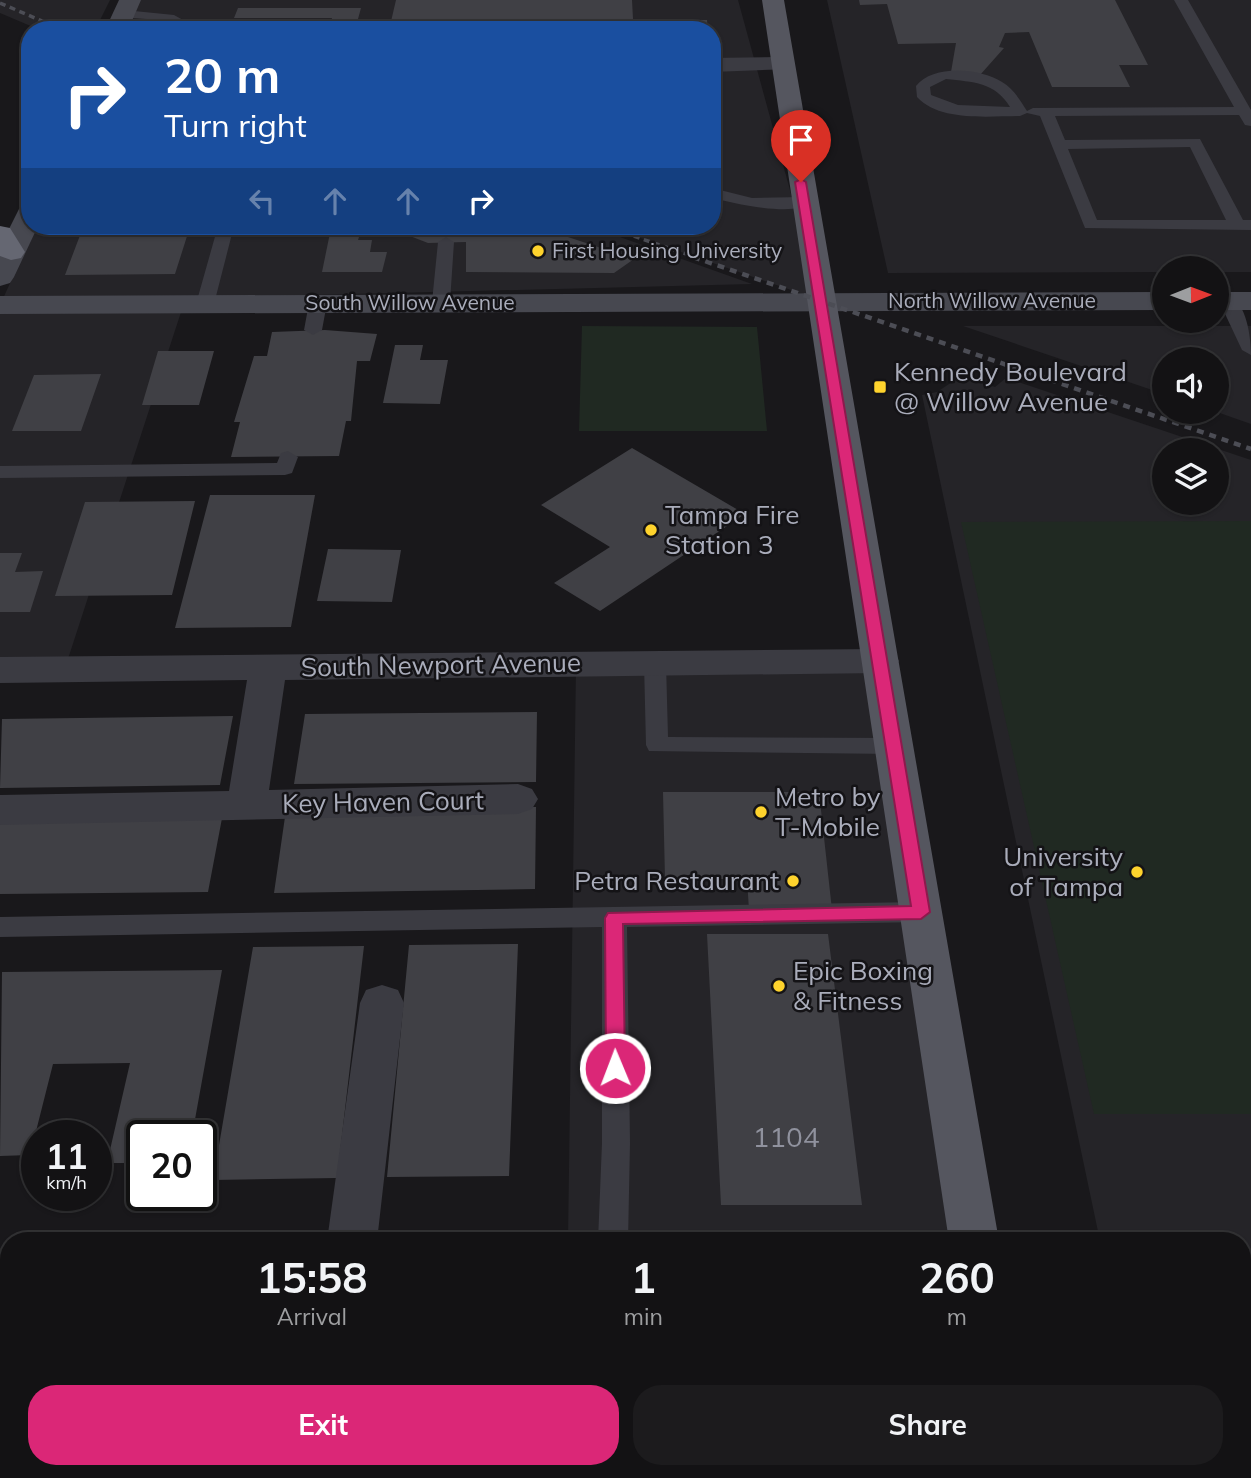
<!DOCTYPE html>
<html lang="en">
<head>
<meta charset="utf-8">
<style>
	:root { --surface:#131214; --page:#1c1b1d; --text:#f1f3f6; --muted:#9d9ea0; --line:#323234; --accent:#db2777 }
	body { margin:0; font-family:Mulish,sans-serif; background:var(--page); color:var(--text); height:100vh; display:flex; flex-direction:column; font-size:26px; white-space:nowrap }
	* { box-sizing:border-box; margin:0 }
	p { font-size:23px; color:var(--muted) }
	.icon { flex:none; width:38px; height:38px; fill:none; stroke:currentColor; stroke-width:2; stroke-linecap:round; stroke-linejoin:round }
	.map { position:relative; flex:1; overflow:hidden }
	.drawer { position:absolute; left:0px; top:1232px; width:1251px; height:247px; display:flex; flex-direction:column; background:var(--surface); border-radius:28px 28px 0 0; box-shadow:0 2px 5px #0004,0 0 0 2px var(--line) }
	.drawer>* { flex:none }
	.hud { position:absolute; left:21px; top:21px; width:700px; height:214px; border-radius:28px; box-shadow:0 2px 5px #0004,0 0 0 2px var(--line); background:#1a4fa0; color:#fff; overflow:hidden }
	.needle { width:46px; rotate:89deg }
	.buttons { position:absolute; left:1152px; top:256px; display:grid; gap:14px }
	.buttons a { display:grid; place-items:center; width:77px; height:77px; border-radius:50%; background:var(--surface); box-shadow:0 2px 5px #0004,0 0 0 2px var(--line); font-size:35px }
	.speed { position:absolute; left:21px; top:1120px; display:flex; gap:14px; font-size:35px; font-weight:700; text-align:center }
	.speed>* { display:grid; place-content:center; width:91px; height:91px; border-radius:50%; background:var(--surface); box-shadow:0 2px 5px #0004,0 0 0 2px var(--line); line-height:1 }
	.speed small { font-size:18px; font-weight:400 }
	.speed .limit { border:4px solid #111; border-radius:10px; background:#fff; color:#111 }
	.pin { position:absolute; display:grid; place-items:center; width:60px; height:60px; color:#fff; margin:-72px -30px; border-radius:50% 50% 50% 0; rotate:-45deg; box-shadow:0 0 7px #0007 }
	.pin .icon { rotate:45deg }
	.me { position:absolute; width:77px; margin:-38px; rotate:359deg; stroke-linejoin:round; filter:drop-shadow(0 0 5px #0008) }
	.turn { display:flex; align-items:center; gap:24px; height:147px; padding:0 28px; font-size:32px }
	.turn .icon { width:91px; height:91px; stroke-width:2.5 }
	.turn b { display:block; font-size:49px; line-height:60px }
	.lanes { display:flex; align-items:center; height:66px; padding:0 28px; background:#0003; justify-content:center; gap:35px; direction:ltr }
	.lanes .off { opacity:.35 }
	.eta { display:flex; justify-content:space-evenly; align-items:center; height:119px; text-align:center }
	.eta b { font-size:42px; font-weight:700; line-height:49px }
	.button { display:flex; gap:14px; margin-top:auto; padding:14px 28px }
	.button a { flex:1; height:80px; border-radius:28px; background:var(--accent); color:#fff; font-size:28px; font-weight:700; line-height:80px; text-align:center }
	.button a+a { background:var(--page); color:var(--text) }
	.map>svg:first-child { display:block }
	.built { fill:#252428; fill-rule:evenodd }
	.green { fill:#202922 }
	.building { fill:#404045 }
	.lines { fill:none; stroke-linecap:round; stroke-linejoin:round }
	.lane { fill:#3b3b42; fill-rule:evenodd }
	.street { fill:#3b3b42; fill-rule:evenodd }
	.secondary { fill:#474850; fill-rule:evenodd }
	.primary { fill:#55565f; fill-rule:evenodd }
	.highway { fill:#656772; fill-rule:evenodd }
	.rail-far1 { stroke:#4c4d55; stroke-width:3.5; stroke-dasharray:6 4.5; stroke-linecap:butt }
	.rail { stroke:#4c4d55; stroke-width:4.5; stroke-dasharray:7 6; stroke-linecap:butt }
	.route { fill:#db2777; stroke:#8e194d; stroke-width:2 }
	.poi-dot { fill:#fed32d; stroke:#141316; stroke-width:2.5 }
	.labels { text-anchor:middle; stroke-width:5; stroke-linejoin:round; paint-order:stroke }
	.far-poi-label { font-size:21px; fill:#aaadbb; stroke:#141316; text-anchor:start }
	.far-street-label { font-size:21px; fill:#aaadbb; stroke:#141316 }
	.poi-label { font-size:26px; fill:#aaadbb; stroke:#141316; text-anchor:start }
	.street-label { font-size:26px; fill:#aaadbb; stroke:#141316 }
	.near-number-label { font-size:28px; fill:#90929e }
</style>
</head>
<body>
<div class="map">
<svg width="1251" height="1478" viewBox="0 0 1251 1478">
	<rect width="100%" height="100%" fill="#19181b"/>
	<path class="built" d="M0 0H110L95 30H40L0 13Z
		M130 0H738L820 300 606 226H712V30H116Z
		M827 0H1251V272H1216V268H1164V272L888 273Z
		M36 226H589L752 284 1 303Z
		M0 308 182 309 66 665H0Z
		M963 326H1251V424L1214 411 1216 359H1164V394Z
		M961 376 995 387 1006 378 1251 460V1478H1151L1149 1470H1242V1241H1100L922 395 937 392ZM1164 450H1216V502H1164Z
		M576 666 879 670 964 1241H568Z
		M558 1470H966L967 1478H558Z"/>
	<path class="green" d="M582 326 757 327 767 431H579Z
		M1251 521V1114H1094L961 522Z"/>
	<path class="building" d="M396 0H632L633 19 707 20 708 30H389Z
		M859 0H1115L1148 65H1119L1130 87H1052L1029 32 1005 33 999 47 1004 48 980 75 951 72 956 43 898 44 887 4 860 5Z
		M238 8H361L355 30H329L332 18H234Z
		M712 87H716L722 149H712Z
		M405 226H535L634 259 614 273 466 272V242L428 243 397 231Z
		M331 228H362L358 240H372L370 252H387L382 272H322Z
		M82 230H189L175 274 65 275Z
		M325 330 377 334 370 361H357L351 421H346L339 456 231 457 240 422H234L254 356H267L272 332Z
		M395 345H423L420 360H448L440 404 383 403Z
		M158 351H214L199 405H142Z
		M101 374 81 431H12L34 375Z
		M632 448 745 514 600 611 554 583 610 547 541 505Z
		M210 495H315L291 627 175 628Z
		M195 501 172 595 55 596 85 502Z
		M328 549 401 550 392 602 317 601Z
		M0 553H22L15 572 43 571 30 612H0Z
		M537 712 536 782 294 784 305 714Z
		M233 716 220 785 0 788 2 719Z
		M663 792H819L832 910H749L747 879H665Z
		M536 807 535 889 274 893 286 810Z
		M223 813 208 892 0 894V815Z
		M707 934H828L862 1205H721Z
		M518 944 509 1176 387 1177 409 945Z
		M364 946 337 1178 213 1180 253 947Z
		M222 970 192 1136H142V1163H107L130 1063 53 1064 30 1155 0 1156 2 972Z
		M0 1390H9V1470H130L129 1478H0Z
		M164 1470H277L276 1478H163Z
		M478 1470H591V1478H477Z
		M603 1470H742L743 1478H603Z
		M1251 1472V1478H1139L1138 1473Z"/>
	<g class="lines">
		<path class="lane" d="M1174 0H1188L1251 110V126L1245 125 1239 115 1055 116 1065 140 1200 139 1243 220H1251V230L1085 228 1040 116 1027 113 1020 116C989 116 940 122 917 97L916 86C933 64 980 68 1002 82 1013 88 1020 100 1027 111L1033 108 1234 107ZM946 79C973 82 995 82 1010 107L958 105 931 95 930 87ZM1190 147 1226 220H1097L1068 149Z
			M124 10 174 15 201 30H184L160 20 119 17V11Z
			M712 188 752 198 804 197 812 202C796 218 733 203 712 198Z
			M218 226H234L214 304 205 309 196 304Z
			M446 237 454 242 450 302 441 307 432 302 438 242Z
			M1228 296C1247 301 1251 339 1251 355L1242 350 1219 301Z
			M318 298 327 303 322 330 313 335 304 330 309 303Z
			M288 451 298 457 292 473 285 475 0 478V466L277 463 281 453Z
			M655 656 663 658 666 663 668 737 895 738 903 740 906 746 903 752 895 754 649 751 646 745 644 663 647 658Z
			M921 902 930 905 933 912 930 919 921 922 627 927 630 1143 628 1241H598L602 1143V927L0 937V917Z"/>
		<path class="street" d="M782 57 790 59 794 64 790 69 712 72V58Z
			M881 649 894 652 899 661 894 670 881 673 285 680 269 790 518 784 532 789 538 799 532 809 518 814 0 825V795L229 791 247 680 0 683V657Z
			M382 985 398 990 404 1003 377 1241H327L360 1003 366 990Z
			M0 1267H9V1313H0Z"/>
		<path class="secondary" d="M119 0H141L128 30H105Z
			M30 205V226H38L14 277 10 283 0 286V247L20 207Z
			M1164 292V310L0 314V296Z
			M1216 292H1251V310H1216Z"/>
		<path class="primary" d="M762 0H784L999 1241H949Z
			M985 1470H1039L1041 1478H987Z"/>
		<path class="highway" d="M0 226 10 228 25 252 21 258 11 260 0 256Z"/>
		<path class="rail-far1" d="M0 3 63 30
			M604 226 698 258"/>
		<path class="rail" d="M693 257 1251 449"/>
	</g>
	<path class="route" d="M801 179 806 182 930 912 921 919 623 924 625 1068 622 1073H608L606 1068 605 918 608 913 911 906 795 182Z"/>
	<g class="poi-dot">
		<circle cx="538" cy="251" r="7"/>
		<rect x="873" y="380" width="14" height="14" rx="3.5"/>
		<circle cx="651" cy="530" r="7"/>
		<circle cx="761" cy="812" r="7"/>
		<circle cx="1137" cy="872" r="7"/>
		<circle cx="793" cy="881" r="7"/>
		<circle cx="779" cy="986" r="7"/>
	</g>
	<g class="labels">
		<g class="far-poi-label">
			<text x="552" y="258">First Housing University</text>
		</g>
		<g class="far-street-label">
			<text x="992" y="308">North Willow Avenue</text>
			<text x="410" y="310">South Willow Avenue</text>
		</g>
		<g class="poi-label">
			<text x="894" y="381">Kennedy Boulevard<tspan x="894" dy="30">@ Willow Avenue</tspan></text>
			<text x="665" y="524">Tampa Fire<tspan x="665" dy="30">Station 3</tspan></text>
			<text x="775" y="806">Metro by<tspan x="775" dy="30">T-Mobile</tspan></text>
			<text x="1123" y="866" text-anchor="end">University<tspan x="1123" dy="30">of Tampa</tspan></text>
			<text x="779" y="890" text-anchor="end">Petra Restaurant</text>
			<text x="793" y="980">Epic Boxing<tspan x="793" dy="30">&amp; Fitness</tspan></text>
		</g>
		<g class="street-label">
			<text transform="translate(441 665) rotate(-1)" y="9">South Newport Avenue</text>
			<text transform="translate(383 802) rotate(-1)" y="9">Key Haven Court</text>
		</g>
		<g class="near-number-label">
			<text x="786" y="1147">1104</text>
		</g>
	</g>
</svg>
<div class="buttons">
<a><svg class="needle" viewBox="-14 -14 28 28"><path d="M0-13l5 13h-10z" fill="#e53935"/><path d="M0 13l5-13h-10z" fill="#9d9ea0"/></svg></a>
<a><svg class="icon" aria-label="sound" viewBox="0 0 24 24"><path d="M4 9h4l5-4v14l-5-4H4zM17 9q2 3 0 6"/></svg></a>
<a><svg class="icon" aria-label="layers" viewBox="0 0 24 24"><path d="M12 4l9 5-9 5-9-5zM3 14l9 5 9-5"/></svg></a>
</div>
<div class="speed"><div>11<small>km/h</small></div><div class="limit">20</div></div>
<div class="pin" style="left:801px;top:182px;background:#d93025"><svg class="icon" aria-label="arrive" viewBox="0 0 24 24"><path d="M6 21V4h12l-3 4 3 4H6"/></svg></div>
<svg class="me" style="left:615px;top:1068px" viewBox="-20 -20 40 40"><circle r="17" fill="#db2777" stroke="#fff" stroke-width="3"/><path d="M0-11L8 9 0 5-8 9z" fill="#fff"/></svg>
<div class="hud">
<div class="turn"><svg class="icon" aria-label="right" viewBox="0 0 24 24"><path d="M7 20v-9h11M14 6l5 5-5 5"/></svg><div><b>20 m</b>Turn right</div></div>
<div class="lanes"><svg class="icon off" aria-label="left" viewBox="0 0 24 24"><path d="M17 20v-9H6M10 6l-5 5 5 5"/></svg><svg class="icon off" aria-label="ahead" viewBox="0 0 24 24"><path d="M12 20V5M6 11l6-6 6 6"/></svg><svg class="icon off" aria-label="ahead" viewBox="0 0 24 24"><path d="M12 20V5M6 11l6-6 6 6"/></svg><svg class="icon" aria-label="right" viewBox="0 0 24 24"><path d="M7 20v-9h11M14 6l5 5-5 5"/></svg></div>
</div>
<section class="drawer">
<div class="eta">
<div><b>15:58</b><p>Arrival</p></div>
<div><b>1</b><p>min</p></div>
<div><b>260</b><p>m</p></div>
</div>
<div class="button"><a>Exit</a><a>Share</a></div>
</section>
</div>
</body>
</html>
